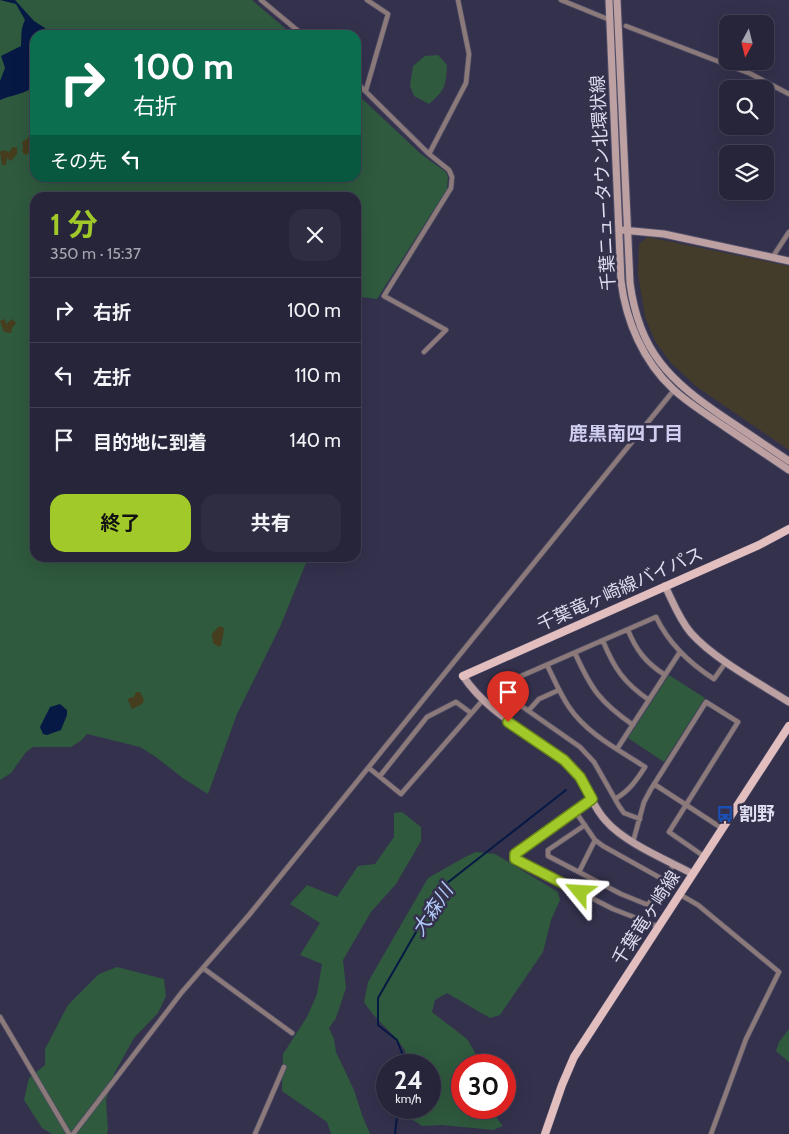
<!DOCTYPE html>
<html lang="ja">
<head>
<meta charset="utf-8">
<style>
	:root { --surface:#27253a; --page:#2f2d42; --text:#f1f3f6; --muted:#a4a5af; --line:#434254; --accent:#a1c929 }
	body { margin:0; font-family:Cabin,"Noto Sans JP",sans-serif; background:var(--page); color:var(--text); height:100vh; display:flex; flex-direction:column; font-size:19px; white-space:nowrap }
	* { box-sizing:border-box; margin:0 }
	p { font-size:16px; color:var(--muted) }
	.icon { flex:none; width:28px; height:28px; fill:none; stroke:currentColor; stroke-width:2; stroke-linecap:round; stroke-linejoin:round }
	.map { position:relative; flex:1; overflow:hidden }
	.details { position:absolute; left:30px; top:192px; width:331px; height:370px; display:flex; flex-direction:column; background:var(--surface); border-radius:15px; box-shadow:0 5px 20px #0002,0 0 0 1px var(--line) }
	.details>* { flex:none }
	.banner { position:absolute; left:30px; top:30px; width:331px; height:152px; border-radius:15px; box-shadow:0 5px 20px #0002,0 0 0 1px var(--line); background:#0b6e4f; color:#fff; overflow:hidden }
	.needle { width:32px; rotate:187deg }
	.buttons { position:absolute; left:719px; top:15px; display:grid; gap:10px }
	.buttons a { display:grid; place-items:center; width:55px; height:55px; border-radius:10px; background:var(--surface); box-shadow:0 5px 20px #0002,0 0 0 1px var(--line); font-size:25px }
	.speed { position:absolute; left:376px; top:1054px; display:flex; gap:10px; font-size:25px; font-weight:700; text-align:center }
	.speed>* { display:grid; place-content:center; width:65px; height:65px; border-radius:50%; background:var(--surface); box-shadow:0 5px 20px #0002,0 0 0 1px var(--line); line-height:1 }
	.speed small { font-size:12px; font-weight:400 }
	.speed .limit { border:8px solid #d22; background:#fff; color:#111 }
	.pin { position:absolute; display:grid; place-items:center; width:42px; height:42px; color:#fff; margin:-51px -21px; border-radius:50% 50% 50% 0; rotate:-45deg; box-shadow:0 0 5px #0007 }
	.pin .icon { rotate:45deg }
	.me { position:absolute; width:55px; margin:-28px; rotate:297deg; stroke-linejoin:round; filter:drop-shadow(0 0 4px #0008) }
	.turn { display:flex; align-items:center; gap:18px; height:105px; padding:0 20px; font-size:22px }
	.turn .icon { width:65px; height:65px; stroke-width:2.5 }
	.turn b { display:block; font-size:35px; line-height:42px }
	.then { display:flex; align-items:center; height:48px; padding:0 20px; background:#0003; gap:10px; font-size:19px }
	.round { display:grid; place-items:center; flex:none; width:52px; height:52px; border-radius:15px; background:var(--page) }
	.head { display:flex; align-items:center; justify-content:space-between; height:85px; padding:0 20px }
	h1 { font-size:30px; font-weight:700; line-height:38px; color:var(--accent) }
	.action { display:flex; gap:10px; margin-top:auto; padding:10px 20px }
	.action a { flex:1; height:58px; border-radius:15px; background:var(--accent); color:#111; font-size:20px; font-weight:700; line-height:58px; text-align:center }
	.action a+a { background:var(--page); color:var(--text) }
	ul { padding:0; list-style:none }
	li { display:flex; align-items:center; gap:15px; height:65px; padding:0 20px; border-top:1px solid var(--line) }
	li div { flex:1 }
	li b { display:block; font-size:19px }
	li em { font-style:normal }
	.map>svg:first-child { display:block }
	.industrial { fill:#443c2b }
	.green { fill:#2f5a3e }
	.sand { fill:#453d1d }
	.water { fill:#061945 }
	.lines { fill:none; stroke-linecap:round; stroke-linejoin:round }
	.stream { stroke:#061945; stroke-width:2 }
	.street-casing { stroke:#4f4d67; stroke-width:6 }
	.secondary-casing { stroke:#4f4d67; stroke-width:9 }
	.primary-casing { stroke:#4f4d67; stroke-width:9 }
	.street { stroke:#8c7a7a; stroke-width:4.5 }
	.secondary { stroke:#bda0a1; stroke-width:7 }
	.primary { stroke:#e2bebe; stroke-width:8 }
	.route-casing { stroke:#69831b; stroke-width:12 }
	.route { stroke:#a1c929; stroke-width:9 }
	.labels { text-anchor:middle; stroke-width:5; stroke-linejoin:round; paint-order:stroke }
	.street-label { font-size:18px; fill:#dedef0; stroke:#34314d }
	.poi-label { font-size:18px; font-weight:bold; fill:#dedef0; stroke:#34314d; text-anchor:start }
	.neighbourhood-label { font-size:19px; font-weight:bold; fill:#d0cff2; stroke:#34314d }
	.water-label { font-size:19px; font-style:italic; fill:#b1c9f7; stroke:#34314d }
</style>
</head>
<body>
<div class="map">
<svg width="789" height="1134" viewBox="0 0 789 1134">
	<rect width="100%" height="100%" fill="#34314d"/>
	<path class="industrial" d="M648 237 789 266V450L697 387 671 363 655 341 645 317 638 274 639 244Z"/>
	<path class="green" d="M0 0H252L293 35H35V178H356V93L421 154 446 172 448 177 447 189 377 299 362 297 356 303V198H35V558H308L280 627 237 714 208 794 184 779 156 757 140 747 87 734 82 740 71 747H33L26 752 11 773 0 780Z
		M438 55 447 65C446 87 445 90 429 104L414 96 410 86 413 66 425 56Z
		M669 675 705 698 664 762 628 738Z
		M402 812 421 827V841L396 884 371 912 343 960 346 988 336 1018 329 1028 334 1039 336 1052 354 1090 362 1115 370 1134H331L327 1122 282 1091 283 1054 307 1017 317 994 322 964 300 955 320 923 290 904 307 885 337 897 358 866 375 864 394 837V813Z
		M476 852 495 854 558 892 560 900 551 920 543 952 500 1015 490 1018 447 993 435 1000 432 1012 467 1039 480 1061V1065H462V1108H489L503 1126 493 1130 442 1125 422 1126 403 1113 402 1108H430V1065H406C407 1060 407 1054 404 1049 393 1032 375 1020 364 1002L368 982 428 878 465 857Z
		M117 967 164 979 166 996 158 1013 134 1038 115 1072 106 1100 108 1130 107 1134H52L42 1128 24 1100 29 1078 45 1065V1049L68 1005 99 974Z
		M789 1029V1062L776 1051 779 1042Z"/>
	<path class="sand" d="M31 131 35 132V145L30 144 33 150 26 155 22 152 23 147 22 142 27 139Z
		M13 147 17 148V154L11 161 7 158 6 165H2L0 152 3 150 9 152Z
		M5 319 6 324 12 319 16 323 12 328 11 333 4 332 0 321Z
		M219 626 224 628 223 637 221 642 222 644 219 647 213 643 212 634Z
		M136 692H140L144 700 142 704 132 709 128 700 129 698 134 697Z"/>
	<path class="water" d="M0 0H15L34 21 45 28V35H35V85C27 94 11 95 0 100V81L5 68 1 56 21 46C22 35 20 30 25 20L16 4Z
		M60 704 67 710V715L61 730 47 735 43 734 40 727 50 707Z"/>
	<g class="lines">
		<path class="stream" d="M405 1065V1061L397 1040 378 1025V998L442 887 566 790
			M395 1134 398 1108"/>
		<g class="street-casing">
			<path id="street" d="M261 0 303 35
				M561 0 610 20
				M626 26 751 74 789 94
				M356 82 429 154 449 170 452 177 451 188 384 296 446 330 424 352
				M366 90 388 14 367 0
				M429 154 466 83 469 54 458 0
				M772 258 789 232
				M628 630C636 650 646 663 665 675
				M603 641C614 668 624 683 649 700
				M575 653C591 689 600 702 633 725
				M547 665C554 679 560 694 569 707 587 734 619 750 645 767 636 781 629 791 615 799
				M529 710 539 699 559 690
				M617 749 680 652
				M369 768 401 794 483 700
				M380 776 427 717 456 702 471 713
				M654 784 723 829
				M592 799 515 853V859L613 909 657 926
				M575 811 595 840 603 846 664 880
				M640 819 624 813 619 806 594 762 580 747 510 698 502 690 503 684 656 617C669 644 689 663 714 679L726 662
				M585 825 548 850V856L621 894 648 905 674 864
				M633 842 644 802 651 789 706 702 738 722 669 832 705 857
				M579 872 595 840
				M679 894 698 905 779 972 746 1039 711 1134
				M203 968 292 1033
				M0 1017 69 1134
				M73 1134 182 992 249 915 674 390
				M255 1134 284 1067"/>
		</g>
		<g class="secondary-casing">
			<path id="secondary" d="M609 0 621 281C626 321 643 361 673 389 689 404 708 415 725 427 747 442 768 456 789 470
				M617 0 630 283C639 352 670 381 725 418 746 432 768 447 789 461
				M622 230 664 234 789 261
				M665 586C673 602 679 619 691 633 714 659 759 683 789 702
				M463 676C492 719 535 733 570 766 586 782 591 805 606 821 625 843 667 860 693 874"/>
		</g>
		<g class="primary-casing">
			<path id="primary" d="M463 676 759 545 789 529
				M545 1134 562 1085 574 1057 789 726"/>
		</g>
		<use href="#street" class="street"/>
		<use href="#secondary" class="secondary"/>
		<use href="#primary" class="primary"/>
	</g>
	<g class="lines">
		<g class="route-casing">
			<path id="route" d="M508 722 564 760 580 777 592 799 515 854V859L580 892"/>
		</g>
		<use href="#route" class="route"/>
	</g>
	<defs>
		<g id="bus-bare" transform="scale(1.35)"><path d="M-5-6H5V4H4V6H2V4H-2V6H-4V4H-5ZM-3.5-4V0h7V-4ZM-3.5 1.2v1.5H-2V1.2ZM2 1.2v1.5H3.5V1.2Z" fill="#1a4fb4" stroke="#34314d" stroke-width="2.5" paint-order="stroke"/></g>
	</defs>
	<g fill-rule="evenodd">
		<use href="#bus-bare" x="725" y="814"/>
	</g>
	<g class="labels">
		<g class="street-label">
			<text transform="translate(603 183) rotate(-93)" y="6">千葉ニュータウン北環状線</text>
			<text transform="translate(620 589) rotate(-24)" y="6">千葉竜ヶ崎線バイパス</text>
			<text transform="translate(646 918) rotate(-57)" y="6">千葉竜ヶ崎線</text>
		</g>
		<g class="poi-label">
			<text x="739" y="820">割野</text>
		</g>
		<g class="neighbourhood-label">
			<text x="626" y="440">鹿黒南四丁目</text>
		</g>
		<g class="water-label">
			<text transform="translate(432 910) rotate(-56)" y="7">大森川</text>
		</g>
	</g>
</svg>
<div class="buttons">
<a><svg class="needle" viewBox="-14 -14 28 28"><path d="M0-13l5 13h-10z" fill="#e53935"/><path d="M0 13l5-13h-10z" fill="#a4a5af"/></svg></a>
<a><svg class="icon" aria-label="search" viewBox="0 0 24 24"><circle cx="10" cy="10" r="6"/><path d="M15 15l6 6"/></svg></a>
<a><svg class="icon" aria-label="layers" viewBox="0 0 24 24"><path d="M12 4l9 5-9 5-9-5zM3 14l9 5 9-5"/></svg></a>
</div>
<div class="speed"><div>24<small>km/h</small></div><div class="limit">30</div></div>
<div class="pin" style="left:508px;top:722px;background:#d93025"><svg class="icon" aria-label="arrive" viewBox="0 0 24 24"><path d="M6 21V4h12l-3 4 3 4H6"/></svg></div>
<svg class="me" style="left:580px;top:892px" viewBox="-20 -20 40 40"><path d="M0-17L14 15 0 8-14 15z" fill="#a1c929" stroke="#fff" stroke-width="4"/></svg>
<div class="banner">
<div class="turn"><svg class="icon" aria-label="right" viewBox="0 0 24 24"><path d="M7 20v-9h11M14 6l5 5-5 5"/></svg><div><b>100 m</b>右折</div></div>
<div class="then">その先<svg class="icon" aria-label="left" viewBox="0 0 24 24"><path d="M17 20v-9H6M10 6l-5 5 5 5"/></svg></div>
</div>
<section class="details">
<div class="head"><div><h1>1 分</h1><p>350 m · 15:37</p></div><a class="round"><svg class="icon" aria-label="close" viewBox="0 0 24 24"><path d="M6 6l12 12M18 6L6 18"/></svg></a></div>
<ul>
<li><svg class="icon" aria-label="right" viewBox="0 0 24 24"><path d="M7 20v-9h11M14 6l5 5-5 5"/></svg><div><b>右折</b></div><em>100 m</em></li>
<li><svg class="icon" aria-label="left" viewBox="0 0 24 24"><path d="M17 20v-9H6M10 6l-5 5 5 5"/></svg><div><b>左折</b></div><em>110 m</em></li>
<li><svg class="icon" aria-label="arrive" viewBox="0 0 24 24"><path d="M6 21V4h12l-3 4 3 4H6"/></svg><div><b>目的地に到着</b></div><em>140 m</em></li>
</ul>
<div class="action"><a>終了</a><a>共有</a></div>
</section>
</div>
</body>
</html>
